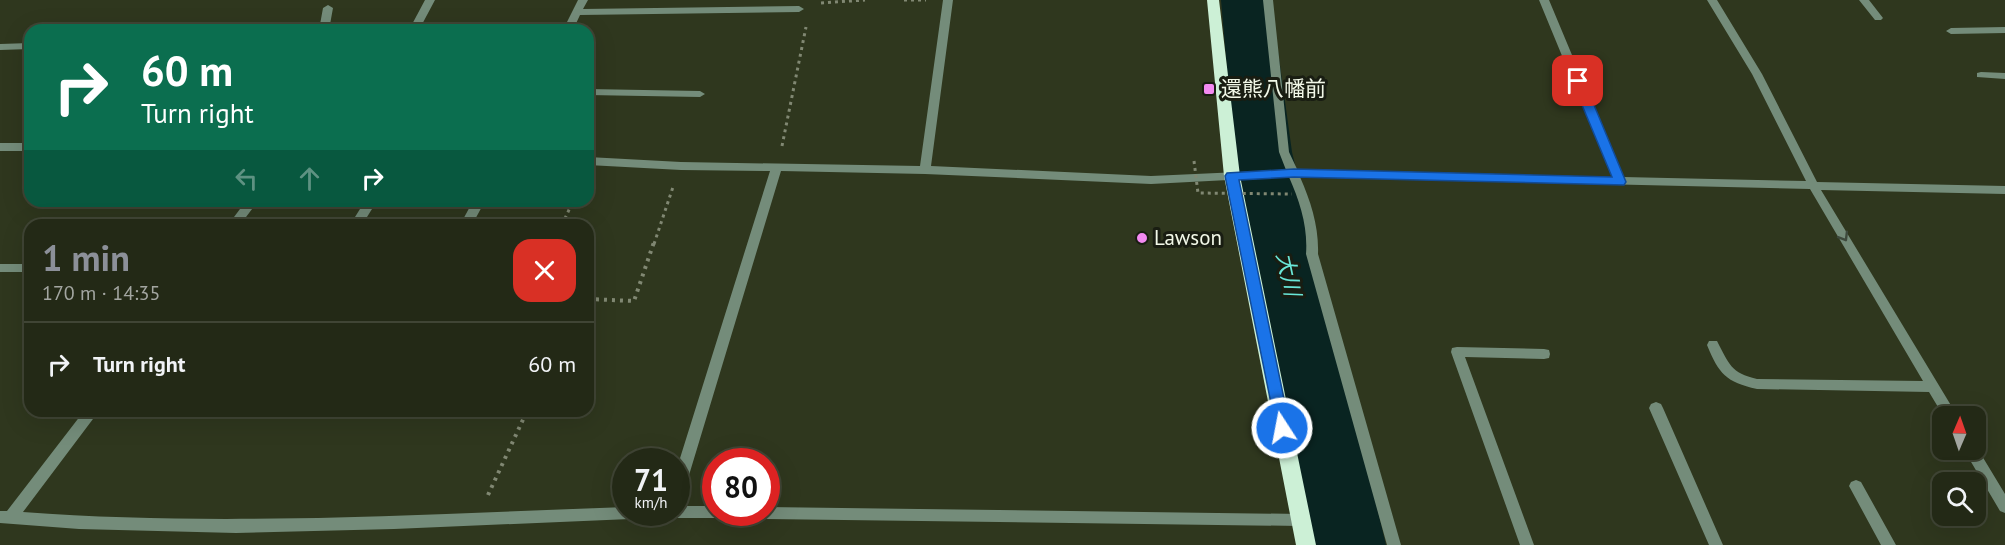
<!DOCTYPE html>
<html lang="en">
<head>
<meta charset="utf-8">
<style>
	:root { --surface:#232916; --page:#2b311f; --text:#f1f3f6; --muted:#a3a6a1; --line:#404535; --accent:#8c9099 }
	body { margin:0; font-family:"PT Sans","Noto Sans JP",sans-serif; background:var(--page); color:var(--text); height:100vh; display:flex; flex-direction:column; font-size:22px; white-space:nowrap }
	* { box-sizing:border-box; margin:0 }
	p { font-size:20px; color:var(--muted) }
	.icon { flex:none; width:33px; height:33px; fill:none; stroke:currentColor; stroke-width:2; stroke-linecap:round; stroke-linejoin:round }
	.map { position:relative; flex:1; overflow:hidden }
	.panel { position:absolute; left:24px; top:219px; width:570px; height:198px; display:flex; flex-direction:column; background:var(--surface); border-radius:18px; box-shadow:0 6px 24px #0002,0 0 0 2px var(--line) }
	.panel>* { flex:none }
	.hud { position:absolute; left:24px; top:24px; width:570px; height:183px; border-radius:18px; box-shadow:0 6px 24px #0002,0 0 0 2px var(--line); background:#0b6e4f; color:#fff; overflow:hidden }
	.needle { width:39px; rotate:2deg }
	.fabs { position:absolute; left:1932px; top:406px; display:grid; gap:12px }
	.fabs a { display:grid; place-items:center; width:54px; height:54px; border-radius:12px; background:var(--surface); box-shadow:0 6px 24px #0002,0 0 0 2px var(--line); font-size:30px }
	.speed { position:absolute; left:612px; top:448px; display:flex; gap:12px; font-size:30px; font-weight:700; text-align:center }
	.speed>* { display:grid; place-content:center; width:78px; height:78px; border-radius:50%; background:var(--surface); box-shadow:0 6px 24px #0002,0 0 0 2px var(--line); line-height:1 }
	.speed small { font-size:15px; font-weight:400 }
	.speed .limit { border:9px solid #d22; background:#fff; color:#111 }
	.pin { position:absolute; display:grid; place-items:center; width:51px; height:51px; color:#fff; margin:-26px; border-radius:12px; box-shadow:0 3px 9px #0006 }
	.me { position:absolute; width:66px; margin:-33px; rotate:349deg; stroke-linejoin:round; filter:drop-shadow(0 0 4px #0008) }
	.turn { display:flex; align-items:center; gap:21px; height:126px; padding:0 18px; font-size:27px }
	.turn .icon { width:78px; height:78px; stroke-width:2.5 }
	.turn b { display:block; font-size:42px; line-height:51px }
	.lanes { display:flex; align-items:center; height:57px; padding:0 18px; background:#0003; justify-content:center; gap:30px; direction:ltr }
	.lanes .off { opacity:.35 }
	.round { display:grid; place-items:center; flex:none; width:63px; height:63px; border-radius:18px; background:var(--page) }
	.head { display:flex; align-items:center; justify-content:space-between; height:102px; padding:0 18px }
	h1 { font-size:36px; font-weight:700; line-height:45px; color:var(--accent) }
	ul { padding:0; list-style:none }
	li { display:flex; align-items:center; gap:18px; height:84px; padding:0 18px; border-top:2px solid var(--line) }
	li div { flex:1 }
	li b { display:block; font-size:22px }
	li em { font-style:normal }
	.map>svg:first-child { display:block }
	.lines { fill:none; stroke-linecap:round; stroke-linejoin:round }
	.river { fill:#092421; fill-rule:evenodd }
	.path-far1 { stroke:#818873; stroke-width:3; stroke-dasharray:3 4; stroke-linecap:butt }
	.path { stroke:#818873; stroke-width:4; stroke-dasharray:3 5; stroke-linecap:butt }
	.minor { fill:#748c7a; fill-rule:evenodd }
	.trunk { fill:#ccf0d6; fill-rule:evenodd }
	.path-bridge { stroke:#818873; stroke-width:3; stroke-dasharray:3 4; stroke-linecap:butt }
	.oneway { stroke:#3d493c }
	.route { fill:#1a73e8; stroke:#114b97; stroke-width:1.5 }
	.poi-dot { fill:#f38af1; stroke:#191d12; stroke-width:2 }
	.labels { text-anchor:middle; stroke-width:6; stroke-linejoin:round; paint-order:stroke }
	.poi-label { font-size:21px; fill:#f2f8e8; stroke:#191d12; text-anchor:start }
	.water-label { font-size:22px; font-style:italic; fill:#69e6d7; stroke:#191d12 }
</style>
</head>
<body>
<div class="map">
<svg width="2005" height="545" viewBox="0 0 2005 545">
	<rect width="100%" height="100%" fill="#2f371e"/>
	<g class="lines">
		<path class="river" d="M1221 0H1271L1292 152 1386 545H1310L1234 152Z"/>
		<path class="path-far1" d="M904 0H926
			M821 3 865 0
			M782 146 806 27
			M562 225 573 201
			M654 244 673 187"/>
		<path class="path" d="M588 299 634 301 654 242
			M488 495 527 411"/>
		<path class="minor" d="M425 0H435L419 30H409Z
			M578 0H588L583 9 799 6 804 9 799 12 580 15 573 30H563Z
			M943 0H953L931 166 1151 176 1286 170 1279 152 1263 0H1273L1289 152 1297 169 1612 177 1539 0H1549L1623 177 1806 181 1752 74 1707 0H1717L1762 74 1817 182 2005 186V194L1821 190 1958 417H1944L1929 392 1757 389C1726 382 1719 374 1707 345L1709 341H1717C1729 364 1731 373 1757 379L1923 381 1810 189 1300 177C1311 202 1319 227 1318 254L1401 545H1387L1306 254C1308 227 1300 202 1289 177L1151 184 925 174 781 171 683 495 681 499 676 501V471L770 171 681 170 588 165V157L681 162 920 166Z
			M1859 0H1869L1883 18 1881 20H1875Z
			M328 5 333 8 329 30H319L323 8Z
			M2005 27V33L1951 34 1946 31 1951 28Z
			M30 43V49L0 50V44Z
			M1981 72 2005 73V79L1977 77V73Z
			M588 89 700 91 705 94 700 97 588 95Z
			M0 143H30V151H0Z
			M246 201H258L240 225H228Z
			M365 201H377L362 225H350Z
			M473 201H485L472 225H460Z
			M0 264H30V272H0Z
			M1457 347 1544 349 1549 350 1550 354 1549 358 1544 359 1465 357 1534 545H1520L1451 352 1452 348Z
			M1656 402 1661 404 1663 408 1723 545H1709L1649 408 1651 404Z
			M84 411H99L23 512C224 527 425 514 626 507V513H637L635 518 630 519 394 529 236 533 79 529 0 523V511H7Z
			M1976 446 2005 494V513L2000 511 1964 450H1976Z
			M1856 480 1861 482 1896 545H1881L1849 486 1851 482Z
			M676 506H716V513H723L721 517 716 518H676L671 517 669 513H676Z
			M766 507 1300 514 1305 515 1307 520 1305 525 1300 526 766 519 761 518 759 513H766Z"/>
		<path class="trunk" d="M1207 0H1219L1240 176 1316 545H1296L1224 176Z"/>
		<path class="path-bridge" d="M1194 161 1198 193 1292 194"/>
	</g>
	<defs><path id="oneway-chevron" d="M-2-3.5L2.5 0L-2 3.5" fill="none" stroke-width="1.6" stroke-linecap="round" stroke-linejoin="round" transform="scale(1.5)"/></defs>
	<use class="oneway" href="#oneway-chevron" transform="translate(1844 237) rotate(59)"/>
	<path class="route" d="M1578 77 1584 81 1626 182 1624 185 1294 177 1239 180 1290 428 1287 433 1282 434 1277 433 1225 176 1227 173 1294 169 1612 177 1572 81Z"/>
	<g class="poi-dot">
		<rect x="1203" y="83" width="12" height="12" rx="3"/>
		<circle cx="1142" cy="238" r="6"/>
	</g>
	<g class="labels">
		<g class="poi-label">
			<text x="1221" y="96">還熊八幡前</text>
			<text x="1154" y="245">Lawson</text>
		</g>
		<g class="water-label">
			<text transform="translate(1289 274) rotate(78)" y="8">大川</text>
		</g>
	</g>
</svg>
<div class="fabs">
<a><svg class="needle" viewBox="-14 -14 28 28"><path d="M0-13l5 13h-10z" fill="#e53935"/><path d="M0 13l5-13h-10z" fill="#a3a6a1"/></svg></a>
<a><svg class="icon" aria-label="search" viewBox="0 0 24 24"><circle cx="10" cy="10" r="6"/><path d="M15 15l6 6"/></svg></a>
</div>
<div class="speed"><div>71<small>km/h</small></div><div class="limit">80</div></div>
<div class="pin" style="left:1578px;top:81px;background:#d93025"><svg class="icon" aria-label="arrive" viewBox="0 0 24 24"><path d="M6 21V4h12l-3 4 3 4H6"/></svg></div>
<svg class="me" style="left:1282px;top:428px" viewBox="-20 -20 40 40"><circle r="17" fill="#1a73e8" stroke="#fff" stroke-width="3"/><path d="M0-11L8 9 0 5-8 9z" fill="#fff"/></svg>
<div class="hud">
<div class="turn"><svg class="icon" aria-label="right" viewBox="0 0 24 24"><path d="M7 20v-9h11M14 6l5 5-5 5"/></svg><div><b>60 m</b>Turn right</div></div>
<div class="lanes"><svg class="icon off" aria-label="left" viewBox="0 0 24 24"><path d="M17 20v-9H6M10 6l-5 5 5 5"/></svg><svg class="icon off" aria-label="ahead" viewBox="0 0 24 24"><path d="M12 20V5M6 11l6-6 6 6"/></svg><svg class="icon" aria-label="right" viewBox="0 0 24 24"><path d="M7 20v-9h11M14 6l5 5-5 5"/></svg></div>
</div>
<section class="panel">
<div class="head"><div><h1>1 min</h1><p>170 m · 14:35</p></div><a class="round" style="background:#d93025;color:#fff"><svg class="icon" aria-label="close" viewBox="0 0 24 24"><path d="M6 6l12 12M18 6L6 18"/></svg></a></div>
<ul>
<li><svg class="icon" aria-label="right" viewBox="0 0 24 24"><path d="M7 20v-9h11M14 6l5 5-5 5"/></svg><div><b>Turn right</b></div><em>60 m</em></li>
</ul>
</section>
</div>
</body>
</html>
